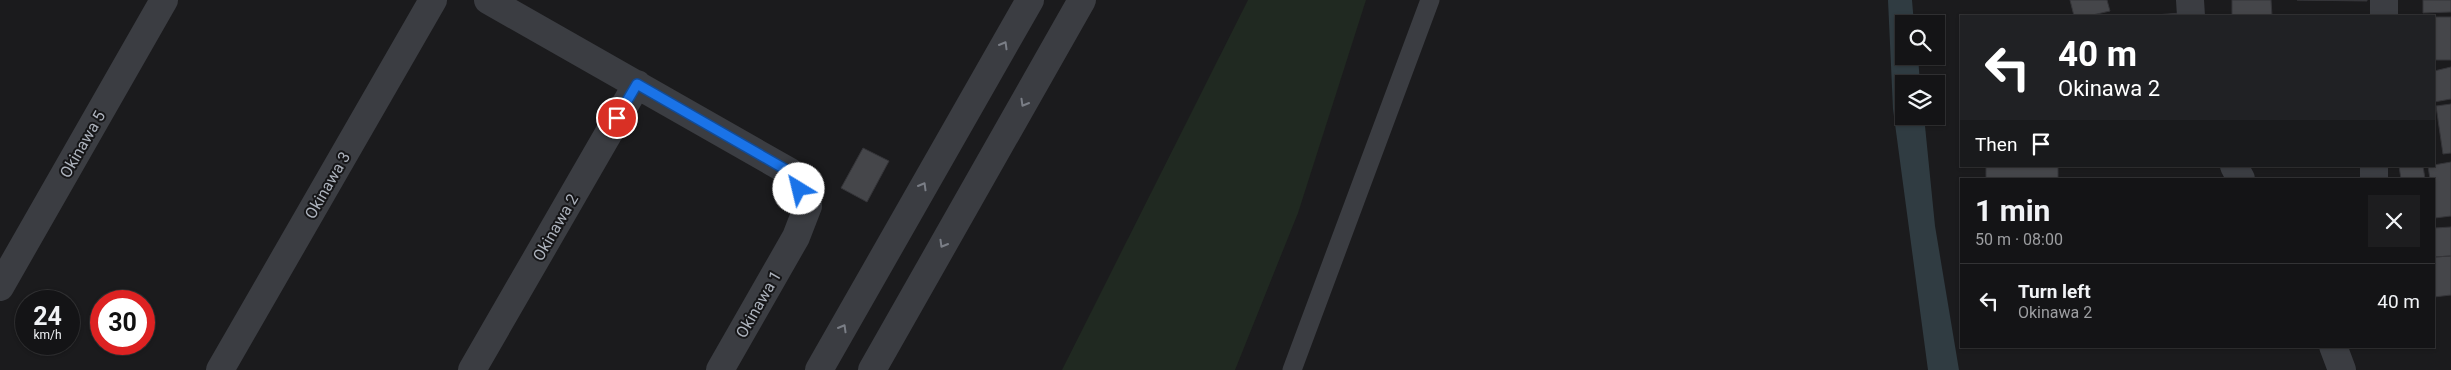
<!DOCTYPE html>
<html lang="en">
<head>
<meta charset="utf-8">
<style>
	:root { --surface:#141416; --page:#1d1d1f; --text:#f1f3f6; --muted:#9d9ea1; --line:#333335 }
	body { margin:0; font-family:Roboto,sans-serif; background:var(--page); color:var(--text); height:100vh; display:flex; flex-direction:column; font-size:19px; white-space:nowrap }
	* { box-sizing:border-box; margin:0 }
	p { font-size:16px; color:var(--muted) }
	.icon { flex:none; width:28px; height:28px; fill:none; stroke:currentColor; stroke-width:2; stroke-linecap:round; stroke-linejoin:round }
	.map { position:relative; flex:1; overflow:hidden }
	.details { position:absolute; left:1960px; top:178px; width:475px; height:170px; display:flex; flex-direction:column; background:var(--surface); border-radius:0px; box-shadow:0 1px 4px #0004,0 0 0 1px var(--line) }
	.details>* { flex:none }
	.guide { position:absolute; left:1960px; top:15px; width:475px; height:152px; border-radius:0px; box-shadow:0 1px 4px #0004,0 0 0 1px var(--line); background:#202124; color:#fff; overflow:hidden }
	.tools { position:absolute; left:1895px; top:15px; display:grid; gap:10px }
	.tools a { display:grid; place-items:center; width:50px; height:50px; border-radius:0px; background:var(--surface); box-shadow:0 1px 4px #0004,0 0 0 1px var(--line); font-size:25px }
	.speed { position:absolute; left:15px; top:290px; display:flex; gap:10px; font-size:25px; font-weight:700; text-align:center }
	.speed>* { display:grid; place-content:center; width:65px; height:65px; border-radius:50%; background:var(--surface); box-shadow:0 1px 4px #0004,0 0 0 1px var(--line); line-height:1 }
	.speed small { font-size:12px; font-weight:400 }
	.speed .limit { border:8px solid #d22; background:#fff; color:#111 }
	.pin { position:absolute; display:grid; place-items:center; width:42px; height:42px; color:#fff; margin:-21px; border:2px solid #fff; border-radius:50%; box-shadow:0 1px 5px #0007 }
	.me { position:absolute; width:55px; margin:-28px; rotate:324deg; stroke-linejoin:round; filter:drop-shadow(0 0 4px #0008) }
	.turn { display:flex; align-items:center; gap:18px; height:105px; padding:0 15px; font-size:22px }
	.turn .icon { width:65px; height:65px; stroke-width:2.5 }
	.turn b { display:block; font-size:35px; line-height:42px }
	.then { display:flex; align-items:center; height:48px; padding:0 15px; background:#0003; gap:10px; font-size:19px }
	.round { display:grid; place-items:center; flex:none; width:52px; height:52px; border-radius:0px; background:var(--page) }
	.summary { display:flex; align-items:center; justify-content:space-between; height:85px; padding:0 15px }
	h1 { font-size:30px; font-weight:700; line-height:38px }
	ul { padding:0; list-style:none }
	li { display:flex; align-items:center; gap:15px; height:75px; padding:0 15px; border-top:1px solid var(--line) }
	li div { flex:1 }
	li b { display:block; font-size:19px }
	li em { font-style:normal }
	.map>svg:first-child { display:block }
	.green { fill:#202921 }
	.water { fill:#303c42 }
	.building { fill:#45464a; stroke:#353539 }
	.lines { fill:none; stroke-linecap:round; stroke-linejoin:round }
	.service { stroke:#3b3d42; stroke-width:19 }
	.minor { stroke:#3b3d42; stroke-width:28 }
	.oneway { stroke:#7a7e86 }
	.route-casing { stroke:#114b97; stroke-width:12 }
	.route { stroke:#1a73e8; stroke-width:9 }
	.labels { text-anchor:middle; stroke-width:4; stroke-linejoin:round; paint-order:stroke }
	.street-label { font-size:16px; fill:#adb3bd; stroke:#161618 }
</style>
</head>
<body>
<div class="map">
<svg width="2451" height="370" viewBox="0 0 2451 370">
	<rect width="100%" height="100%" fill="#1b1b1d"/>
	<path class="green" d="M1248 0H1366L1298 213 1235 370H1062Z"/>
	<path class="water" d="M1888 0H1912L1914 24H1904V56H1918L1920 84H1904V116H1924L1935 226 1959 370H1928L1893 109Z"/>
	<path class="building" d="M2070 0H2107L2110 11 2088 16H2074Z
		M2232 0H2271L2272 16H2232Z
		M2297 0H2367V1Z
		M2423 0H2451V12L2423 13Z
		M2181 13 2182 16H2142Z
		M2434 17H2451V60H2434Z
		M2451 67V99L2434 102V71Z
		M2451 104V153L2443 154 2436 106Z
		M863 148 889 161 867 202 841 188Z
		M2451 162V216L2435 218 2434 179H2430L2428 166Z
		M1986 166H2058V179H1986Z
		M2399 166H2423L2425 179H2401Z
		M2451 227V256L2434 257V228Z
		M2451 256V295L2434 297V257Z"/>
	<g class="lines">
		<path class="service" d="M1292 370 1430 0"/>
		<path class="minor" d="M488 0 790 172 808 206 796 237 720 370
			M2190 0 2191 16
			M2384 16V0
			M2234 166 2241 179
			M2374 179V166
			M0 287 164 0
			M2333 346 2342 370
			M220 370 433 0
			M472 370 637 84
			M819 370 1030 0
			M872 370 1082 0"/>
	</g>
	<defs><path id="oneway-chevron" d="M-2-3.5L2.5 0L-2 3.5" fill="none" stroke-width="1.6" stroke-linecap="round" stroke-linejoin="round" transform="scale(1.25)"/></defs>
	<g class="oneway">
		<use href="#oneway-chevron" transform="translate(1004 45) rotate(-60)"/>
		<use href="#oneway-chevron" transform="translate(1024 103) rotate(120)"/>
		<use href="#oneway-chevron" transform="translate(923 186) rotate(-60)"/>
		<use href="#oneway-chevron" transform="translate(943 244) rotate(120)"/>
		<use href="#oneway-chevron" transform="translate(843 328) rotate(-60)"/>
	</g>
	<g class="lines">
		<g class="route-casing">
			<path id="route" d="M617 118 637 84 790 172 799 189"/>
		</g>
		<use href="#route" class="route"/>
	</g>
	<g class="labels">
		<g class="street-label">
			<text transform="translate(82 144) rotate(-60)" y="6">Okinawa 5</text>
			<text transform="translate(327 185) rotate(-60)" y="6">Okinawa 3</text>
			<text transform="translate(555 227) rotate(-60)" y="6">Okinawa 2</text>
			<text transform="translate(758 304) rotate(-60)" y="6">Okinawa 1</text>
		</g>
	</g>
</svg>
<div class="tools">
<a><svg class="icon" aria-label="search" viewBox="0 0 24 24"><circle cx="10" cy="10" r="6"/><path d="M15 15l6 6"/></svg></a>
<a><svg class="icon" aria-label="layers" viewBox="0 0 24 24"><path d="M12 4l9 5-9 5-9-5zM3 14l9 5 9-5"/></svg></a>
</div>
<div class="speed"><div>24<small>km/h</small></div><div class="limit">30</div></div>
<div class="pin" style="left:617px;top:118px;background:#d93025"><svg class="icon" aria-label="arrive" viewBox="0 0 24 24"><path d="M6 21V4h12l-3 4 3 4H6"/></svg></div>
<svg class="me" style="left:799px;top:189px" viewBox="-20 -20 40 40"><circle r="19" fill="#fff"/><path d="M0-13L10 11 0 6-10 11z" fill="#1a73e8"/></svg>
<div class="guide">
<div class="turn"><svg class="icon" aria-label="left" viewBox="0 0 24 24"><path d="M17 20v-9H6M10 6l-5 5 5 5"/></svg><div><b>40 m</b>Okinawa 2</div></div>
<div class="then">Then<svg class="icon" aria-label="arrive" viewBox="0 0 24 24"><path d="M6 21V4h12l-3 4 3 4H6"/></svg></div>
</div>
<section class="details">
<div class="summary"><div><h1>1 min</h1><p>50 m · 08:00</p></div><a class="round"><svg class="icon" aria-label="close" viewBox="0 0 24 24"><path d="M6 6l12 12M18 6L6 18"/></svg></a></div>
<ul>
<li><svg class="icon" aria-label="left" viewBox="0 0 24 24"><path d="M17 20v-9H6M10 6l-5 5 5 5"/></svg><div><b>Turn left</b><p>Okinawa 2</p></div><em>40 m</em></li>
</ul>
</section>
</div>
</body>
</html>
